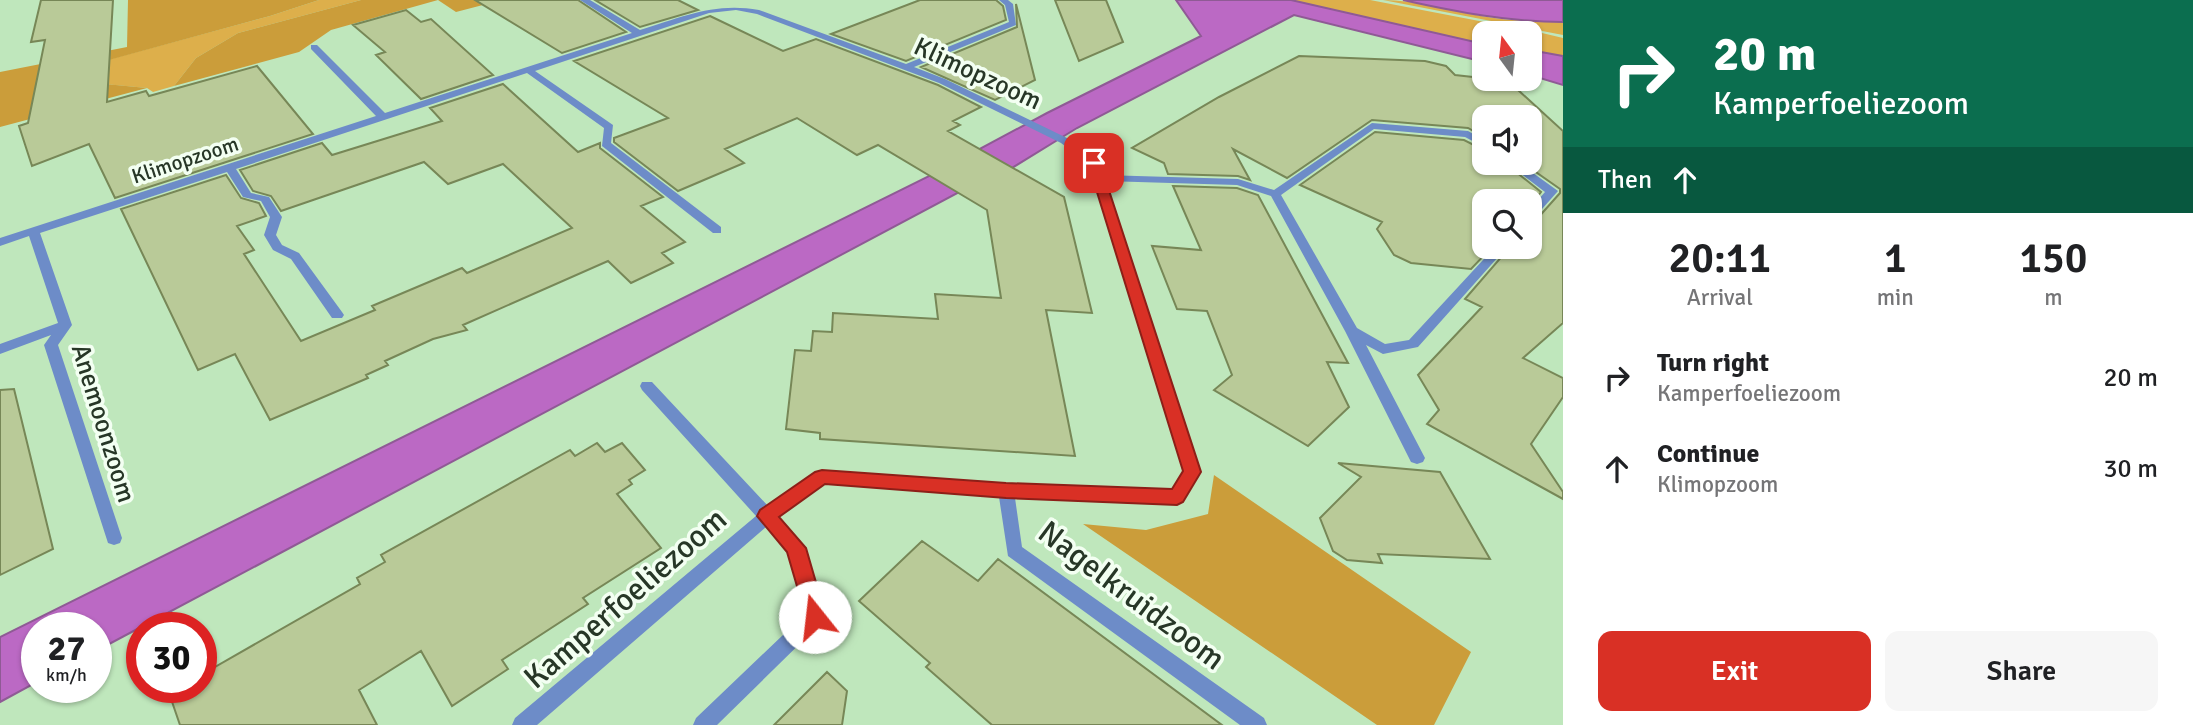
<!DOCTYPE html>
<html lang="en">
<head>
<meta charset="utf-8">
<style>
	:root { --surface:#fff; --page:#f6f6f6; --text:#202124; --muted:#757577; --accent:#d93025 }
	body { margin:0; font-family:Signika,sans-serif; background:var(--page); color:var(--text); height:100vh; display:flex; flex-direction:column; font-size:26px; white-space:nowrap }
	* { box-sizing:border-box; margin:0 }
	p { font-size:23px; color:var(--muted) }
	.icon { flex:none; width:38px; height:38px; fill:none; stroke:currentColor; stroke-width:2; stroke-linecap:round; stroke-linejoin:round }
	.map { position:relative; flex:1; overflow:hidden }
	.panel { display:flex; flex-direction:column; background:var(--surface); width:630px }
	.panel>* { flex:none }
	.banner { background:#0b6e4f; color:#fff; overflow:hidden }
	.needle { width:46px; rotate:345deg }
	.tools { position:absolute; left:1472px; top:21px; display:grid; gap:14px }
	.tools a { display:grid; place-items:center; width:70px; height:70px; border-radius:14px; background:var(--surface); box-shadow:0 2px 5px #0004; font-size:35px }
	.speed { position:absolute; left:21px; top:612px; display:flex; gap:14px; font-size:35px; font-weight:700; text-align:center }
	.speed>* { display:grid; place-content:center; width:91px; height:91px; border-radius:50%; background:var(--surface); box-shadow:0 2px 5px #0004; line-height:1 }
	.speed small { font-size:18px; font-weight:400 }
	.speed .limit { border:10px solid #d22; background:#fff; color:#111 }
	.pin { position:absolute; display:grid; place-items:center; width:60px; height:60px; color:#fff; margin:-30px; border-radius:14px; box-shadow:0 4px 10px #0006 }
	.me { position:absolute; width:77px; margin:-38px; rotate:344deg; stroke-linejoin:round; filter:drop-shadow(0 0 5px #0008) }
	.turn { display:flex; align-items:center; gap:24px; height:147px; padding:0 35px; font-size:32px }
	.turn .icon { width:91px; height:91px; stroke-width:2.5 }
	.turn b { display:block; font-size:49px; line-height:60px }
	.then { display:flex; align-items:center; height:66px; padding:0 35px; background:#0003; gap:14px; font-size:26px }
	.eta { display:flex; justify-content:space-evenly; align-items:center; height:119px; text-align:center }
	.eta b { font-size:42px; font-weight:600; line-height:49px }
	.cta { display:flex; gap:14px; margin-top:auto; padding:14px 35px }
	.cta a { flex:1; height:80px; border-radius:14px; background:var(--accent); color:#fff; font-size:28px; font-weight:600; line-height:80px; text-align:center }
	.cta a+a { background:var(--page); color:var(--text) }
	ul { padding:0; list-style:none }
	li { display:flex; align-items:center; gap:21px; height:91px; padding:0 35px }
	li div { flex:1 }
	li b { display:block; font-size:26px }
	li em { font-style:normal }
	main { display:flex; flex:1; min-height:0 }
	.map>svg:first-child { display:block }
	.green { fill:#ddaf4b }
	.forest { fill:#cb9d3a }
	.water { fill:#bb69c4; stroke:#8f5a95; stroke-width:2 }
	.building { fill:#b9ca98; stroke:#778757; stroke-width:2 }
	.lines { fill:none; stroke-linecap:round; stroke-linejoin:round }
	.street { fill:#6d8cc8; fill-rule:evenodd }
	.route { fill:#d93025; stroke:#8d1f18; stroke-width:2 }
	.labels { text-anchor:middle; stroke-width:7; stroke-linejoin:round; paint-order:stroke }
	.far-street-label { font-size:21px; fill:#273727; stroke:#f3fff2 }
	.street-label { font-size:26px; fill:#273727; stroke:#f3fff2 }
	.near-street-label { font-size:32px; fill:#273727; stroke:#f3fff2 }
</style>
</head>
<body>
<main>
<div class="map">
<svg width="1563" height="725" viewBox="0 0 1563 725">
	<rect width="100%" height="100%" fill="#bfe7bc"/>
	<path class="green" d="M319 0H361L238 33 196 58 174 86 153 92 147 88 94 83 74 69 270 16Z
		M1291 0H1370L1542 33 1563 38V56L1530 50V33H1484V44L1467 41Z
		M1383 0C1416 0 1448 10 1481 16 1508 21 1535 22 1563 22V35Z"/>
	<path class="forest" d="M128 0H319L270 16 76 69 95 83 147 88 0 127V72L127 47Z
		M361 0H502L456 12 438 0 331 30 299 52 174 86 196 58 238 33Z
		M1214 475 1471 652 1434 725H1377L1083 524 1146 530 1208 514Z"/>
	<path class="water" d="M1176 0H1291L1484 44V62L1294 15 1077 128 994 179 959 160 1047 113 1201 36Z
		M1403 0H1563V22C1509 22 1457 12 1403 0Z
		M1530 50 1563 56V85L1530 75Z
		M935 173 965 189 96 651V628H37V682L0 702V637Z"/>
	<path class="building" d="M41 0H113L107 102 146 91 149 96 257 66 313 134 115 198 89 144 32 166 19 126 28 123 45 40 31 42Z
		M475 0H578L626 32 562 53Z
		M595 0H678L698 10 640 27Z
		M920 0H996L1003 6 1006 20 906 61 831 34Z
		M1055 0H1106L1123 42 1079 61Z
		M1016 4 1035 80 995 100 921 67 1017 27Z
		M406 10 421 22 431 19 493 75 421 99 376 55 385 52 353 25Z
		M710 16 783 51 816 39 938 85 981 107 953 121 960 125 948 131 1064 197 1092 313 1046 310 1075 456 820 439V433L786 429 795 350 811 351 813 331 832 332 833 313 938 319 935 294 1001 298 987 210 878 145 857 155 797 118 725 149 744 163 678 191 614 142V138L668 118 574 61Z
		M1299 56 1425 61 1446 66 1455 75 1482 78 1518 90 1563 131V323L1523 358 1563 378V397L1531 444 1563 492V499L1427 424 1439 410 1418 375 1482 307 1465 299 1510 247H1530V221L1536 220 1560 193V189L1523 163H1530V117H1484V137L1468 128 1372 120 1287 178 1233 149 1250 180 1238 176 1168 174 1164 163 1132 148 1219 97Z
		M503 84 578 152 600 143V148L663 197 641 206 685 242 662 253 673 263 631 283 608 261 463 325 467 330 433 339 385 361 388 365 366 375 368 378 270 420 235 354 198 370 121 209 226 175 241 198 259 203 266 216 237 226 254 250 244 254 301 341 375 310 372 306 462 268 467 273 572 228 503 164 448 184 424 162 281 211 271 196 253 191 240 170 322 143 332 155 442 121 430 108Z
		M1375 132 1464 140 1484 150V163H1505L1541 192 1530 206V201H1484V247H1492L1471 269 1411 263 1394 255 1377 229 1382 222 1300 185Z
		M1173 186 1237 188 1258 195 1348 363 1327 362 1349 407 1308 446 1214 390 1232 375 1207 311 1177 309 1152 246 1201 250Z
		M14 389 53 549 0 575V390Z
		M597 443 605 452 622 443 645 470 629 480 632 484 617 494 661 548 583 598 588 604 502 660 508 669 452 706 421 651 359 690 377 725H180L169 693 178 688H201V675L360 584 357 578 385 562 381 555 570 450 575 456Z
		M1338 463 1440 472 1490 559 1378 554 1382 563 1347 560 1333 551 1320 518 1361 477Z
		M922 541 978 581 998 559 1222 725H992L926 667 930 663 859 601Z
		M827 672 847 691 842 725H774Z"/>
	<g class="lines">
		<path class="street" d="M580 0H590L640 30C683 17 714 2 759 10L906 64 1009 22 1005 5 999 0H1008L1013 4 1016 25 914 67 945 79 1069 139 1098 161 1103 175 1238 179 1274 190 1372 123 1468 131 1484 140V147L1465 137 1374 129 1281 195 1357 328 1385 344 1409 340 1495 247H1507L1418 347 1383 354 1366 345 1425 458 1423 462 1417 464 1411 462 1345 331 1271 196 1237 185 1105 181 1200 472 1183 502 1177 504 1015 498 1022 547 1264 718 1267 725H1240L1008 556 999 497 825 484 778 517 805 548 824 617 821 623 717 725H693L696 718 805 614 788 551 766 527 537 725H512L515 718 756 516 642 390 640 386 642 382H652L768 506 822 471 1006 484 1173 490 1184 472 1089 164 1061 143 939 83 757 14 736 10 709 13 535 71 613 125 611 143 721 227V233H713L602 146 604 128 527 73 236 169 251 193 269 197 282 217 276 235 282 245 299 253 342 312 344 315 342 318H332L291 259 273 250 264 235 270 217 261 201 243 197 227 172 40 233 72 325 58 345 122 538 120 543 114 545 108 543 44 345 51 335 0 354V344L58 323 29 236 0 246V238L376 116 311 49V45H317L385 113 632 33Z
			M1507 163H1519L1558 191 1534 218 1530 219V209L1545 192Z"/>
	</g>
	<path class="route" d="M1094 159 1100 163 1201 472 1183 502 1177 505 1006 498 825 484 779 517 806 548 826 617 823 624 815 627 808 624 787 552 757 516 760 510 815 472 822 470 1006 483 1172 489 1183 471 1088 163Z"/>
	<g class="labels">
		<g class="far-street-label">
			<text transform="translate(185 160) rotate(-18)" y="7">Klimopzoom</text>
		</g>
		<g class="street-label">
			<text transform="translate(978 73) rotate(25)" y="9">Klimopzoom</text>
			<text transform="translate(104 423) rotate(73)" y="9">Anemoonzoom</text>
		</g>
		<g class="near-street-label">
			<text transform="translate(1132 595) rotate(37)" y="11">Nagelkruidzoom</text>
			<text transform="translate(625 598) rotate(-41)" y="11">Kamperfoeliezoom</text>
		</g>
	</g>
</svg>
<div class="tools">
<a><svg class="needle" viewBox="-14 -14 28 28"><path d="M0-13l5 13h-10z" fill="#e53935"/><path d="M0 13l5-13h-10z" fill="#757577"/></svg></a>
<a><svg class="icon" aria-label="sound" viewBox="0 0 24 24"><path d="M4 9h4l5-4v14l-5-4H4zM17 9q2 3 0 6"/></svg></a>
<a><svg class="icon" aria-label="search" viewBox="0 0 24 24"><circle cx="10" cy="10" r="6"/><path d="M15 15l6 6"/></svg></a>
</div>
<div class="speed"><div>27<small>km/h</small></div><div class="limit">30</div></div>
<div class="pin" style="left:1094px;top:163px;background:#d93025"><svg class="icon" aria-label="arrive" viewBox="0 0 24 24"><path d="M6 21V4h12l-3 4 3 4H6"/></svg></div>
<svg class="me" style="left:815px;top:617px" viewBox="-20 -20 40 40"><circle r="19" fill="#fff"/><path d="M0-13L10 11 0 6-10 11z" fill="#d93025"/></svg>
</div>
<section class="panel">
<div class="banner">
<div class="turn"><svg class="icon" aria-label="right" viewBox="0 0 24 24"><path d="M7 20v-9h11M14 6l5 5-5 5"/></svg><div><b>20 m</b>Kamperfoeliezoom</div></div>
<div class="then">Then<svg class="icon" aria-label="ahead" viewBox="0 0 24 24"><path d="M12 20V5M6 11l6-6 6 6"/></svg></div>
</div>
<div class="eta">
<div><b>20:11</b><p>Arrival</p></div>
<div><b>1</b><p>min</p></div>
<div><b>150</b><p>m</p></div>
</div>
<ul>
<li><svg class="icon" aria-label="right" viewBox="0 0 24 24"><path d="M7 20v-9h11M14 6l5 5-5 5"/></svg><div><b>Turn right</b><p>Kamperfoeliezoom</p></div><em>20 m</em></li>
<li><svg class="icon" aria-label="ahead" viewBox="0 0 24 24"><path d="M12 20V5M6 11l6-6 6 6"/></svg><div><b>Continue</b><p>Klimopzoom</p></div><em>30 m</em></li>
</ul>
<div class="cta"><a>Exit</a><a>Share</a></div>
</section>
</main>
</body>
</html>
